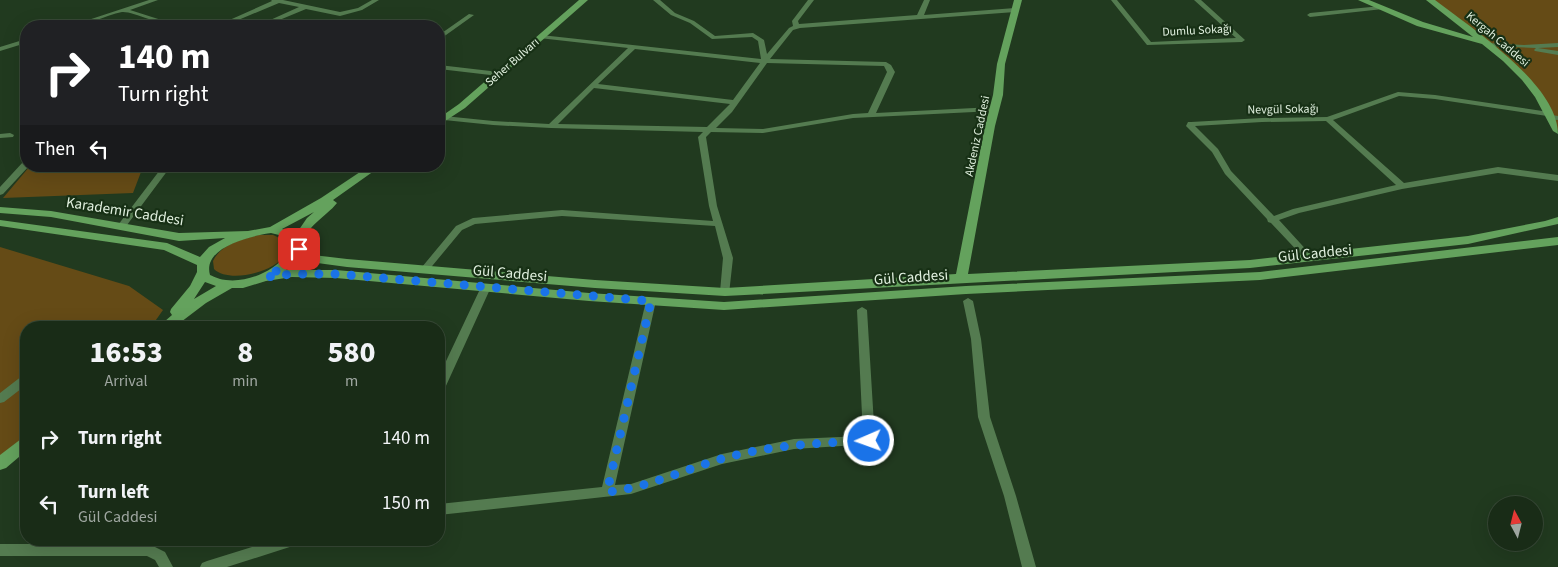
<!DOCTYPE html>
<html lang="en">
<head>
<meta charset="utf-8">
<style>
	:root { --surface:#192c17; --page:#223420; --text:#f1f3f6; --muted:#9fa7a1; --line:#374836 }
	body { margin:0; font-family:"Source Sans 3",sans-serif; background:var(--page); color:var(--text); height:100vh; display:flex; flex-direction:column; font-size:19px; white-space:nowrap }
	* { box-sizing:border-box; margin:0 }
	p { font-size:16px; color:var(--muted) }
	.icon { flex:none; width:28px; height:28px; fill:none; stroke:currentColor; stroke-width:2; stroke-linecap:round; stroke-linejoin:round }
	.map { position:relative; flex:1; overflow:hidden }
	.panel { position:absolute; left:20px; top:321px; width:425px; height:225px; display:flex; flex-direction:column; background:var(--surface); border-radius:20px; box-shadow:0 5px 20px #0002,0 0 0 1px var(--line) }
	.panel>* { flex:none }
	.top-card { position:absolute; left:20px; top:20px; width:425px; height:152px; border-radius:20px; box-shadow:0 5px 20px #0002,0 0 0 1px var(--line); background:#202124; color:#fff; overflow:hidden }
	.needle { width:32px; rotate:353deg }
	.controls { position:absolute; left:1488px; top:496px; display:grid; gap:10px }
	.controls a { display:grid; place-items:center; width:55px; height:55px; border-radius:50%; background:var(--surface); box-shadow:0 5px 20px #0002,0 0 0 1px var(--line); font-size:25px }
	.pin { position:absolute; display:grid; place-items:center; width:42px; height:42px; color:#fff; margin:-21px; border-radius:10px; box-shadow:0 2px 8px #0006 }
	.me { position:absolute; width:55px; margin:-28px; rotate:268deg; stroke-linejoin:round; filter:drop-shadow(0 0 4px #0008) }
	.turn { display:flex; align-items:center; gap:18px; height:105px; padding:0 15px; font-size:22px }
	.turn .icon { width:65px; height:65px; stroke-width:2.5 }
	.turn b { display:block; font-size:35px; line-height:42px }
	.then { display:flex; align-items:center; height:48px; padding:0 15px; background:#0003; gap:10px; font-size:19px }
	.eta { display:flex; justify-content:space-evenly; align-items:center; height:85px; text-align:center }
	.eta b { font-size:30px; font-weight:800; line-height:35px }
	ul { padding:0; list-style:none }
	li { display:flex; align-items:center; gap:15px; height:65px; padding:0 15px }
	li div { flex:1 }
	li b { display:block; font-size:19px }
	li em { font-style:normal }
	.map>svg:first-child { display:block }
	.green { fill:#654b16 }
	.lines { fill:none; stroke-linecap:round; stroke-linejoin:round }
	.street { fill:#547b50; fill-rule:evenodd }
	.secondary { fill:#64a25d; fill-rule:evenodd }
	.route { stroke:#1a73e8; stroke-width:9; stroke-dasharray:0 16.2 }
	.labels { text-anchor:middle; stroke-width:4.5; stroke-linejoin:round; paint-order:stroke }
	.far-street-label { font-size:12px; fill:#e1f0df; stroke:#173015 }
	.street-label { font-size:15px; fill:#e1f0df; stroke:#173015 }
</style>
</head>
<body>
<div class="map">
<svg width="1558" height="567" viewBox="0 0 1558 567">
	<rect width="100%" height="100%" fill="#213a1f"/>
	<path class="green" d="M1431 0H1558V132C1535 74 1477 38 1431 0Z
		M30 166H146L141 172 133 193 3 198Z
		M259 235H273L286 241C298 266 232 287 214 269L213 261C221 244 242 239 259 235Z
		M0 247 129 286 163 310 151 327 26 328V443L0 464Z"/>
	<g class="lines">
		<path class="street" d="M149 0H158L130 10 177 25 178 26C161 26 133 11 122 12 104 15 88 27 70 26Z
			M271 0H283L340 12 358 8 372 0H379L362 10 340 16 306 9 265 26H257L299 7 279 3 224 26H216L272 1Z
			M653 0H660L675 13 694 21 715 36 753 33 764 40 767 54 789 28 793 26 792 21 808 0H814L798 21 799 24 917 15 924 0H930L924 15 1015 8 1018 10 1015 12 800 28 793 30 770 59 886 62 891 65 895 72 876 113 994 107 998 109 994 111 853 118 763 133 711 132 706 137 717 206 733 258 729 294 725 295 720 292 723 258 715 226 562 216 475 224 462 230 428 271H422L420 269 422 267 456 226 473 218 562 210 713 221 709 206 698 137 703 132 551 128 493 125 444 120 440 118 444 116 493 121 549 124 628 48 539 38 538 37 541 35 761 59 758 41 752 37 712 39 690 23 671 15ZM635 49 760 63 733 100 598 84ZM767 63 884 66 887 72 868 113 853 114 763 129 716 128 732 112ZM594 88 730 104 707 127 558 124Z
			M1111 0H1117L1151 42 1236 38 1194 0H1201L1245 40 1242 42 1147 45Z
			M1381 6 1383 7V9L1310 17 1307 15 1310 13Z
			M469 14 474 15 439 40V35Z
			M26 39V43L0 51V47Z
			M1487 43 1524 45 1558 43V47L1538 48 1558 51V55L1535 51 1534 50 1536 48 1485 46V44Z
			M439 65 499 72 503 74 499 76 439 69Z
			M1398 92 1435 95 1549 112H1552V115L1558 116V120L1547 119V116L1435 99 1399 96 1333 120 1404 183 1498 167 1558 175V181L1498 173 1402 189 1299 213 1279 220 1311 255 1313 257 1308 260 1305 259 1271 223 1268 222 1267 219 1225 174 1212 152 1186 126 1188 122H1191L1262 118 1327 117ZM1326 121 1396 185 1293 209 1274 216 1231 171 1218 149 1195 126 1262 122Z
			M10 133 14 135 13 137 0 138V134Z
			M23 162H26V166H29L3 194 0 195V187Z
			M163 166H171L124 229H118L116 227 118 225Z
			M486 284 491 287 445 388 443 391 439 392V376L481 287Z
			M651 298 656 301 615 485 631 484 722 454 794 439 863 436 857 310 862 307 867 310 875 441 873 444 794 449 722 464 631 494 439 515V504L602 487 646 301Z
			M968 298 973 301 981 339 990 417 1016 496 1036 567H1022L1004 496 978 417 971 339 963 301Z
			M26 375V385L4 402 0 403V393L22 376Z
			M275 540H301L299 544 227 567H200L202 563 207 561Z
			M0 544H149L165 552 173 567H159L155 560 147 556H0Z"/>
		<path class="secondary" d="M579 0H588L465 108 439 125V118L459 104Z
			M1014 0H1022L1005 64 1003 95 995 126 968 274 1250 260 1468 236 1545 221 1558 217V224L1468 244 1250 268 725 296 595 288 347 267 310 262 300 256 286 270H336L589 293 724 302 966 286 1260 272 1558 237V245L1260 280 966 294 724 310 589 301 336 278 292 277 266 281 243 288H232L206 303 173 328H157L172 315 170 312 171 309 190 286 197 272V265L164 250 0 226V220L167 243 200 257 209 247 225 238 179 241 51 217 0 213V207L51 211 179 233 248 231 270 227 321 198 369 166H381L333 200 337 203C326 217 303 228 303 246L313 255 347 259 595 280 725 288 956 274 985 126 993 95 997 64ZM314 212 307 218 296 234 282 229ZM271 233 287 237 292 244C283 268 251 283 226 280 221 280 215 277 210 275 202 247 251 236 271 233ZM205 282 216 286 194 299Z
			M1358 0H1369L1423 22 1473 37 1426 0H1435C1471 28 1558 84 1558 134L1553 131 1535 97 1522 80 1503 61 1482 44 1417 26Z
			M26 437V451L6 468 0 470V455L21 439Z"/>
	</g>
	<g class="lines">
		<path class="route" d="M299 249 288 264 266 277 292 274H336L651 301 607 492C647 488 683 470 721 459 769 445 819 443 869 441"/>
	</g>
	<g class="labels">
		<g class="far-street-label">
			<text transform="translate(1197 30) rotate(-3)" y="4">Dumlu Sokağı</text>
			<text transform="translate(1498 39) rotate(40)" y="4">Kergah Caddesi</text>
			<text transform="translate(512 62) rotate(-41)" y="4">Seher Bulvarı</text>
			<text transform="translate(1283 109) rotate(-1)" y="4">Nevgül Sokağı</text>
			<text transform="translate(977 136) rotate(-78)" y="4">Akdeniz Caddesi</text>
		</g>
		<g class="street-label">
			<text transform="translate(125 211) rotate(9)" y="5">Karademir Caddesi</text>
			<text transform="translate(1315 253) rotate(-6)" y="5">Gül Caddesi</text>
			<text transform="translate(510 273) rotate(5)" y="5">Gül Caddesi</text>
			<text transform="translate(911 277) rotate(-4)" y="5">Gül Caddesi</text>
		</g>
	</g>
</svg>
<div class="controls">
<a><svg class="needle" viewBox="-14 -14 28 28"><path d="M0-13l5 13h-10z" fill="#e53935"/><path d="M0 13l5-13h-10z" fill="#9fa7a1"/></svg></a>
</div>
<div class="pin" style="left:299px;top:249px;background:#d93025"><svg class="icon" aria-label="arrive" viewBox="0 0 24 24"><path d="M6 21V4h12l-3 4 3 4H6"/></svg></div>
<svg class="me" style="left:869px;top:441px" viewBox="-20 -20 40 40"><circle r="17" fill="#1a73e8" stroke="#fff" stroke-width="3"/><path d="M0-11L8 9 0 5-8 9z" fill="#fff"/></svg>
<div class="top-card">
<div class="turn"><svg class="icon" aria-label="right" viewBox="0 0 24 24"><path d="M7 20v-9h11M14 6l5 5-5 5"/></svg><div><b>140 m</b>Turn right</div></div>
<div class="then">Then<svg class="icon" aria-label="left" viewBox="0 0 24 24"><path d="M17 20v-9H6M10 6l-5 5 5 5"/></svg></div>
</div>
<section class="panel">
<div class="eta">
<div><b>16:53</b><p>Arrival</p></div>
<div><b>8</b><p>min</p></div>
<div><b>580</b><p>m</p></div>
</div>
<ul>
<li><svg class="icon" aria-label="right" viewBox="0 0 24 24"><path d="M7 20v-9h11M14 6l5 5-5 5"/></svg><div><b>Turn right</b></div><em>140 m</em></li>
<li><svg class="icon" aria-label="left" viewBox="0 0 24 24"><path d="M17 20v-9H6M10 6l-5 5 5 5"/></svg><div><b>Turn left</b><p>Gül Caddesi</p></div><em>150 m</em></li>
</ul>
</section>
</div>
</body>
</html>
